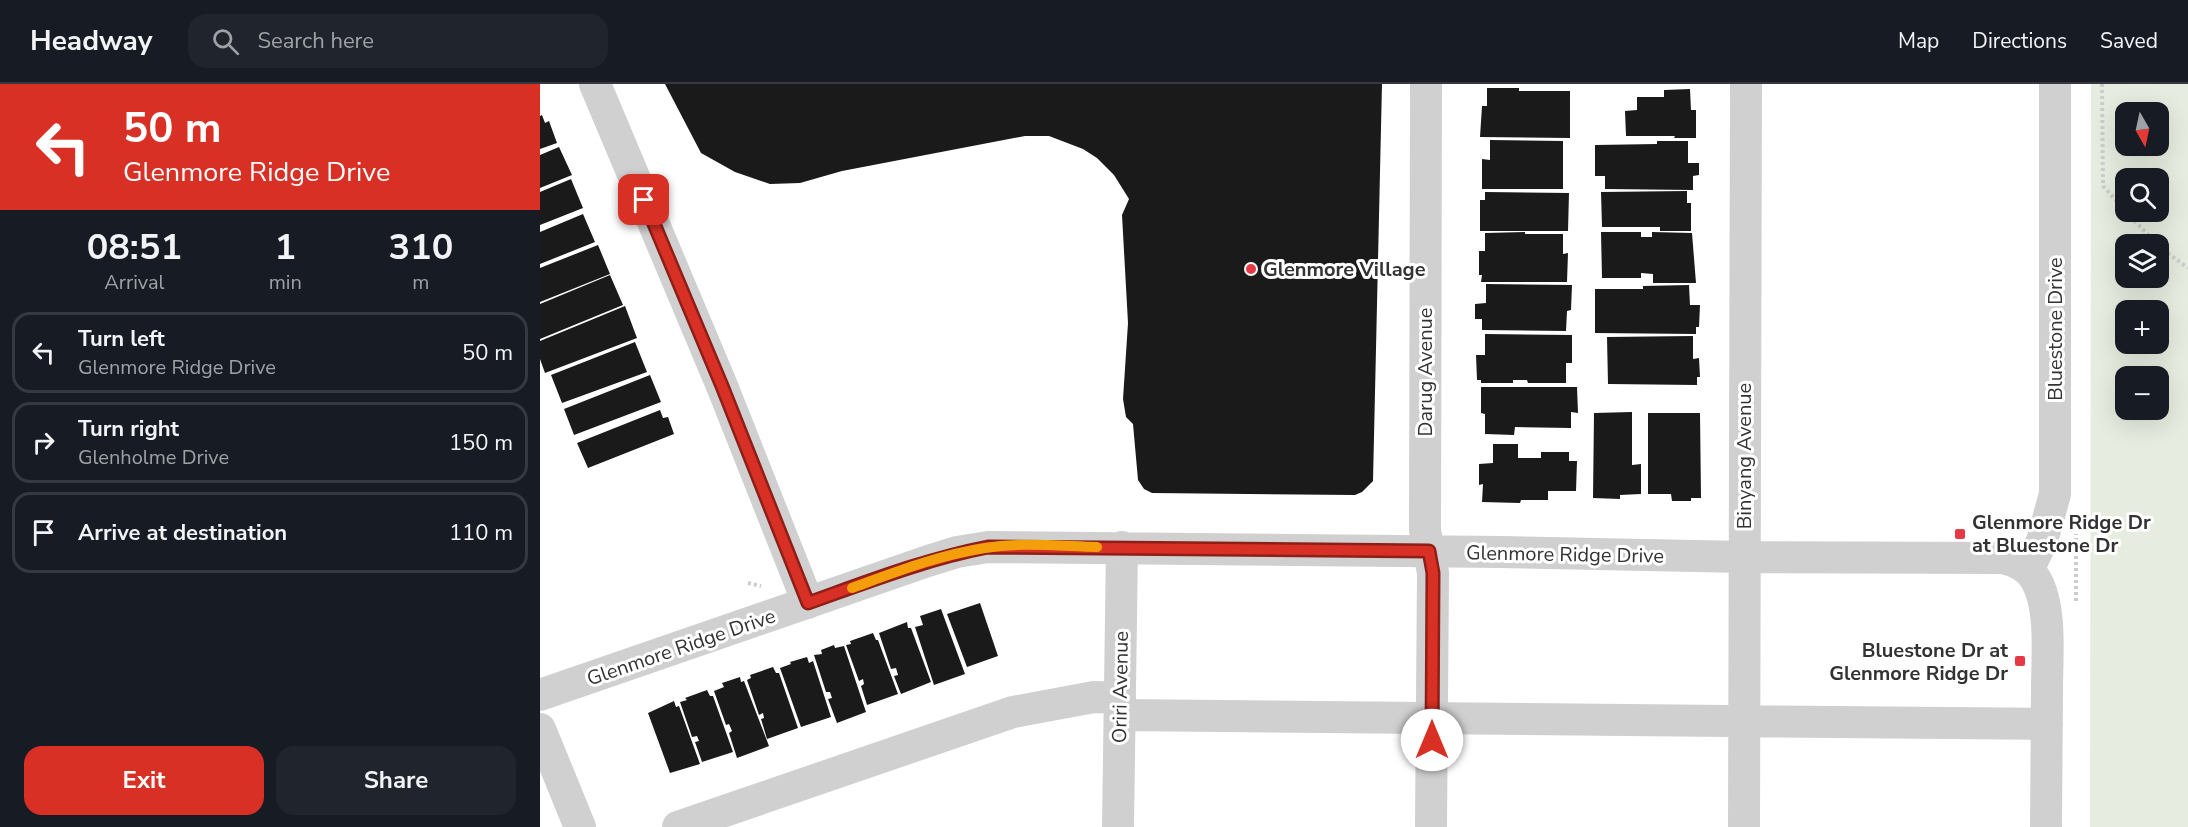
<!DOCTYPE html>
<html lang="en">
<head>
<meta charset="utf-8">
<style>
	:root { --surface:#171b24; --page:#20242c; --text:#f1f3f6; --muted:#9ea1a6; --line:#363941; --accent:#d93025 }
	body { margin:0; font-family:"Nunito Sans",sans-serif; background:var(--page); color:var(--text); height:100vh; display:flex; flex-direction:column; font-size:22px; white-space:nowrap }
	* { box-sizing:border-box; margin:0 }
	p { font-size:20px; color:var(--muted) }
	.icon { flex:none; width:33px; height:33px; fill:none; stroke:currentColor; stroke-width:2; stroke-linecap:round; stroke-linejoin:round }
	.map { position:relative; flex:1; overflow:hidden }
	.panel { display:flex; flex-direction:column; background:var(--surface); width:540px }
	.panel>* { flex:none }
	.guide { background:#d93025; color:#fff; overflow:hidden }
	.needle { width:39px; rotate:171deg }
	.tools { position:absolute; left:1575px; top:18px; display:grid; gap:12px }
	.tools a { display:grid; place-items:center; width:54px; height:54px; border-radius:12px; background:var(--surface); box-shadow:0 6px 24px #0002; font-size:30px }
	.pin { position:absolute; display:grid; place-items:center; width:51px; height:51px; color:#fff; margin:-26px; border-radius:12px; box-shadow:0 3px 9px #0006 }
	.me { position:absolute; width:66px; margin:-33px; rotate:0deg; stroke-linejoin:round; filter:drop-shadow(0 0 4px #0008) }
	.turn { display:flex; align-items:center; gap:21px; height:126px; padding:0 24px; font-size:27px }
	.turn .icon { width:78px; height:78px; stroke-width:2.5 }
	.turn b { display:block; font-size:42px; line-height:51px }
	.eta { display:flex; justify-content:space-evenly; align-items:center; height:102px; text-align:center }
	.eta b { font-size:36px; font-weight:700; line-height:42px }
	.button { display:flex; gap:12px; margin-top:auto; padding:12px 24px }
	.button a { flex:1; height:69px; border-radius:18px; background:var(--accent); color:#fff; font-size:24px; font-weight:700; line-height:69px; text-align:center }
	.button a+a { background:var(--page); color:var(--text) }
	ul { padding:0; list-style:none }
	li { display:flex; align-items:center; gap:18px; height:81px; margin:0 12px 9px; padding:0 12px; border:3px solid var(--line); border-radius:18px }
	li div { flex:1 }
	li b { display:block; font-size:22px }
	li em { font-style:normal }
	header { display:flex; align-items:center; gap:36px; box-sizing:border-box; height:84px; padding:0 30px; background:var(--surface); border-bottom:2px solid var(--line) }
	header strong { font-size:28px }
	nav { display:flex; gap:33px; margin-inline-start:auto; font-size:21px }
	.search { width:420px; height:54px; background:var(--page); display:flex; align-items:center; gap:15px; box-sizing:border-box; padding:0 21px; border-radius:18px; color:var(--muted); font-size:22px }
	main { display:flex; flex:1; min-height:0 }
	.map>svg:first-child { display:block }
	.green { fill:#e6ecdf; fill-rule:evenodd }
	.building { fill:#1a1a1a }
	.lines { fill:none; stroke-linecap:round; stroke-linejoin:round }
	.path { stroke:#cdcdcd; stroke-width:4; stroke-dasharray:3 3; stroke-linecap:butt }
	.minor { stroke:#d0d0d0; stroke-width:32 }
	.route-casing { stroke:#8d1f18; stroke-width:15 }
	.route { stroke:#d93025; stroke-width:10 }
	.slow { stroke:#f59e0b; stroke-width:10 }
	.poi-dot { fill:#e63946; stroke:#fff; stroke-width:2 }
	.labels { text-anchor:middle; stroke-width:6; stroke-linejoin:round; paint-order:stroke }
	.poi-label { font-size:20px; font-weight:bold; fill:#333; stroke:#fff; text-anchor:start }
	.street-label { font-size:20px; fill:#333; stroke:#fff }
</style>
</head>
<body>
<header>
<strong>Headway</strong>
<div class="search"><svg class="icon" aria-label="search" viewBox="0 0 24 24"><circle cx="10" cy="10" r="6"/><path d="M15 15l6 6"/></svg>Search here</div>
<nav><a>Map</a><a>Directions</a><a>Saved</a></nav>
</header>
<main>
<section class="panel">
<div class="guide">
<div class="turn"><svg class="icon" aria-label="left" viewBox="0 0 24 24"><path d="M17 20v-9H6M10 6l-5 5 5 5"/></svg><div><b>50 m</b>Glenmore Ridge Drive</div></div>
</div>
<div class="eta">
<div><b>08:51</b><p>Arrival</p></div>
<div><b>1</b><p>min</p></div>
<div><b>310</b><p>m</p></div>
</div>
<ul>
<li><svg class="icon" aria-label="left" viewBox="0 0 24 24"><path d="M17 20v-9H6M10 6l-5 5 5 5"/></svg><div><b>Turn left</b><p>Glenmore Ridge Drive</p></div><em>50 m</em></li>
<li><svg class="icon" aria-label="right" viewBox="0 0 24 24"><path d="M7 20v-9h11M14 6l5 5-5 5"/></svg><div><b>Turn right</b><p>Glenholme Drive</p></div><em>150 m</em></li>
<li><svg class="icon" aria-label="arrive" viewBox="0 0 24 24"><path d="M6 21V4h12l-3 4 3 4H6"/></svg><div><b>Arrive at destination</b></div><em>110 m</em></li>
</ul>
<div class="button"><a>Exit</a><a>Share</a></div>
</section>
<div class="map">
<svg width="1648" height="743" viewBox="0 0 1648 743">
	<rect width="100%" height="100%" fill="#fff"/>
	<path class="green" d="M1551 0H1648V743H1550ZM1586 28H1618V62H1586ZM1586 94H1618V128H1586ZM1586 160H1618V194H1586ZM1586 226H1618V260H1586ZM1586 292H1618V326H1586Z"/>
	<path class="building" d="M125 0H842L833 397 822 408 815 411 612 409 604 405 598 396 593 340 586 333 583 315 588 239 582 131 589 115 574 91 557 74 543 65 509 52H485L302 87 260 99 230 100 195 88 161 69Z
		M947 4H979V7H1030V54L940 53 942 22H947Z
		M1150 5 1151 26H1156V54H1134L1135 52H1086L1085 27 1097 26V13H1124V6Z
		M2 31 5 39 9 37 17 59 0 65V32Z
		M950 56 1023 57V105H942V75L950 76Z
		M1117 57H1148V79H1159V91L1153 92V106L1065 105V92H1055V61L1117 60Z
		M19 63 32 91 0 104V71Z
		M31 95 43 124 0 141V108Z
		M1147 107V119H1151V147H1120V143H1062L1061 108Z
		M945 108 1029 109 1028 147H940V116H945Z
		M43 130 55 158 0 180V148Z
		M985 148V150H1023V170L1028 169 1027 198H941L942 191H939V167H945V149Z
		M1061 148H1101V153H1112V148L1152 149 1156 199H1113V190L1101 189V194H1062Z
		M58 161 70 190 0 218V184Z
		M70 191 83 221 0 255V220Z
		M946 200 1032 201 1031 226 1027 227 1026 247 942 246V235H935V220L946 219Z
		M1149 201 1150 221H1160L1159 243H1156V250L1055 249V205H1103V202Z
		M85 222 97 254 5 289 0 275V257Z
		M945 250 1032 251V279H1026V299H988L987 296H973V299H941V296H937L936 271H945Z
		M1153 252V275L1159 274 1160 293H1157V301L1068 300 1067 253Z
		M95 258 107 288 22 319 11 291Z
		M110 291 121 318 34 351 24 325Z
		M941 303H1037L1038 329 1031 328V344L975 343 974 351 945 350V330L941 329Z
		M120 326 123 334 128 333 134 350 48 384 37 359Z
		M1092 328V381L1101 380V410L1080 411V415L1053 414 1054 329Z
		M1108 329H1160L1161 414H1151V417H1132L1131 410H1108Z
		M953 360H978V374H1001V368H1029V377H1037L1036 407H1008V416H981L980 419 942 418 943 400 939 401V380L953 379Z
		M440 519 458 572 427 583 407 530Z
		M401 525 425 590 394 601 375 543 383 541 380 532Z
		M367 538 368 544H371L391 598 361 610 354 592 358 591 356 584 351 585 339 549Z
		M333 549 336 556H338L358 610 327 621 321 602 324 600 323 595 319 597 306 561 311 560 310 557Z
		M294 561 295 564 304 562 326 628 297 639 288 615 292 614 290 608H286L274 571 282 570 281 566Z
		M267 573 269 579 273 577 291 633 261 643 240 584 251 580 250 578Z
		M233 583 236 589H239L258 644 227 655 221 635 224 634 223 629 219 631 207 596 211 594 210 591Z
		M200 593 201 598 204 597 229 662 197 674 189 649 192 647 189 640 186 641 174 607 184 603 182 599Z
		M167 606 170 612H173L193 668 162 678 155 658 159 657 157 652 152 653 140 618 147 616 145 614Z
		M134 617 136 623 139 622 160 680 130 689 108 629Z"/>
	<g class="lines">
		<path class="path" d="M1562 0 1563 102 1586 127
			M1586 128 1617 160
			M1618 162 1648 184
			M208 499 221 502
			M1536 517V450"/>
		<path class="minor" d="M55 0 182 302 268 519
			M886 0 885 446 893 489 891 743
			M1488 486 1502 457 1515 410V0
			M0 611 388 477 417 468 448 463 961 468 1204 473 1463 474C1477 477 1489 483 1496 496 1512 524 1507 573 1507 605 1507 651 1506 697 1506 743
			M580 631 1507 640
			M0 645 40 743
			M138 743 473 628 554 613 580 614
			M578 743 582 463
			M1204 743 1206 0"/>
	</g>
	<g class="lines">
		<g class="route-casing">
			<path id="route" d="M104 116 182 302 268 519C327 498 386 475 448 463L889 467 893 489 892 656"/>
		</g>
		<use href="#route" class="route"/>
		<path class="slow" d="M312 504C356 488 399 471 445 464 481 458 520 462 557 463"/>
	</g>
	<g class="poi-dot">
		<circle cx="711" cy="185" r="6"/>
		<rect x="1414" y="444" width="12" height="12" rx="3"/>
		<rect x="1474" y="571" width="12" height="12" rx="3"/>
	</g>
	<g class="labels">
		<g class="poi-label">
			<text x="723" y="192">Glenmore Village</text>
			<text x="1432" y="445">Glenmore Ridge Dr<tspan x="1432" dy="23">at Bluestone Dr</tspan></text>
			<text x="1468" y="573" text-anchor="end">Bluestone Dr at<tspan x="1468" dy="23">Glenmore Ridge Dr</tspan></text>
		</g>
		<g class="street-label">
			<text transform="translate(1515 245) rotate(-90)" y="7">Bluestone Drive</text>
			<text transform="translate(885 288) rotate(-90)" y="7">Darug Avenue</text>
			<text transform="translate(1204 372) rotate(-90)" y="7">Binyang Avenue</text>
			<text transform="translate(1025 470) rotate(1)" y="7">Glenmore Ridge Drive</text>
			<text transform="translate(141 563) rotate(-19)" y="7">Glenmore Ridge Drive</text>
			<text transform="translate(580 603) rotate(-89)" y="7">Oriri Avenue</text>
		</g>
	</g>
</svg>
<div class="tools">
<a><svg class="needle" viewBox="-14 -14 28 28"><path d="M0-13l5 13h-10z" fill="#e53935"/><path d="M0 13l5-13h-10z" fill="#9ea1a6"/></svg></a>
<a><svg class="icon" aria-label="search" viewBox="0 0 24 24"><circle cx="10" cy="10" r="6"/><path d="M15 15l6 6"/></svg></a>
<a><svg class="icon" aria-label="layers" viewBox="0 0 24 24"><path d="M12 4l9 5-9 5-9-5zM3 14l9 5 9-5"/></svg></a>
<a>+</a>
<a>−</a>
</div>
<div class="pin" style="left:104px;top:116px;background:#d93025"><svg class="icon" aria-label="arrive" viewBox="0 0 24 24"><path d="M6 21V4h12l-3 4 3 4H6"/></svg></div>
<svg class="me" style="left:892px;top:656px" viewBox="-20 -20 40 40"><circle r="19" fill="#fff"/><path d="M0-13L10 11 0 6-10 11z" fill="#d93025"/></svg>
</div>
</main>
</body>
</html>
